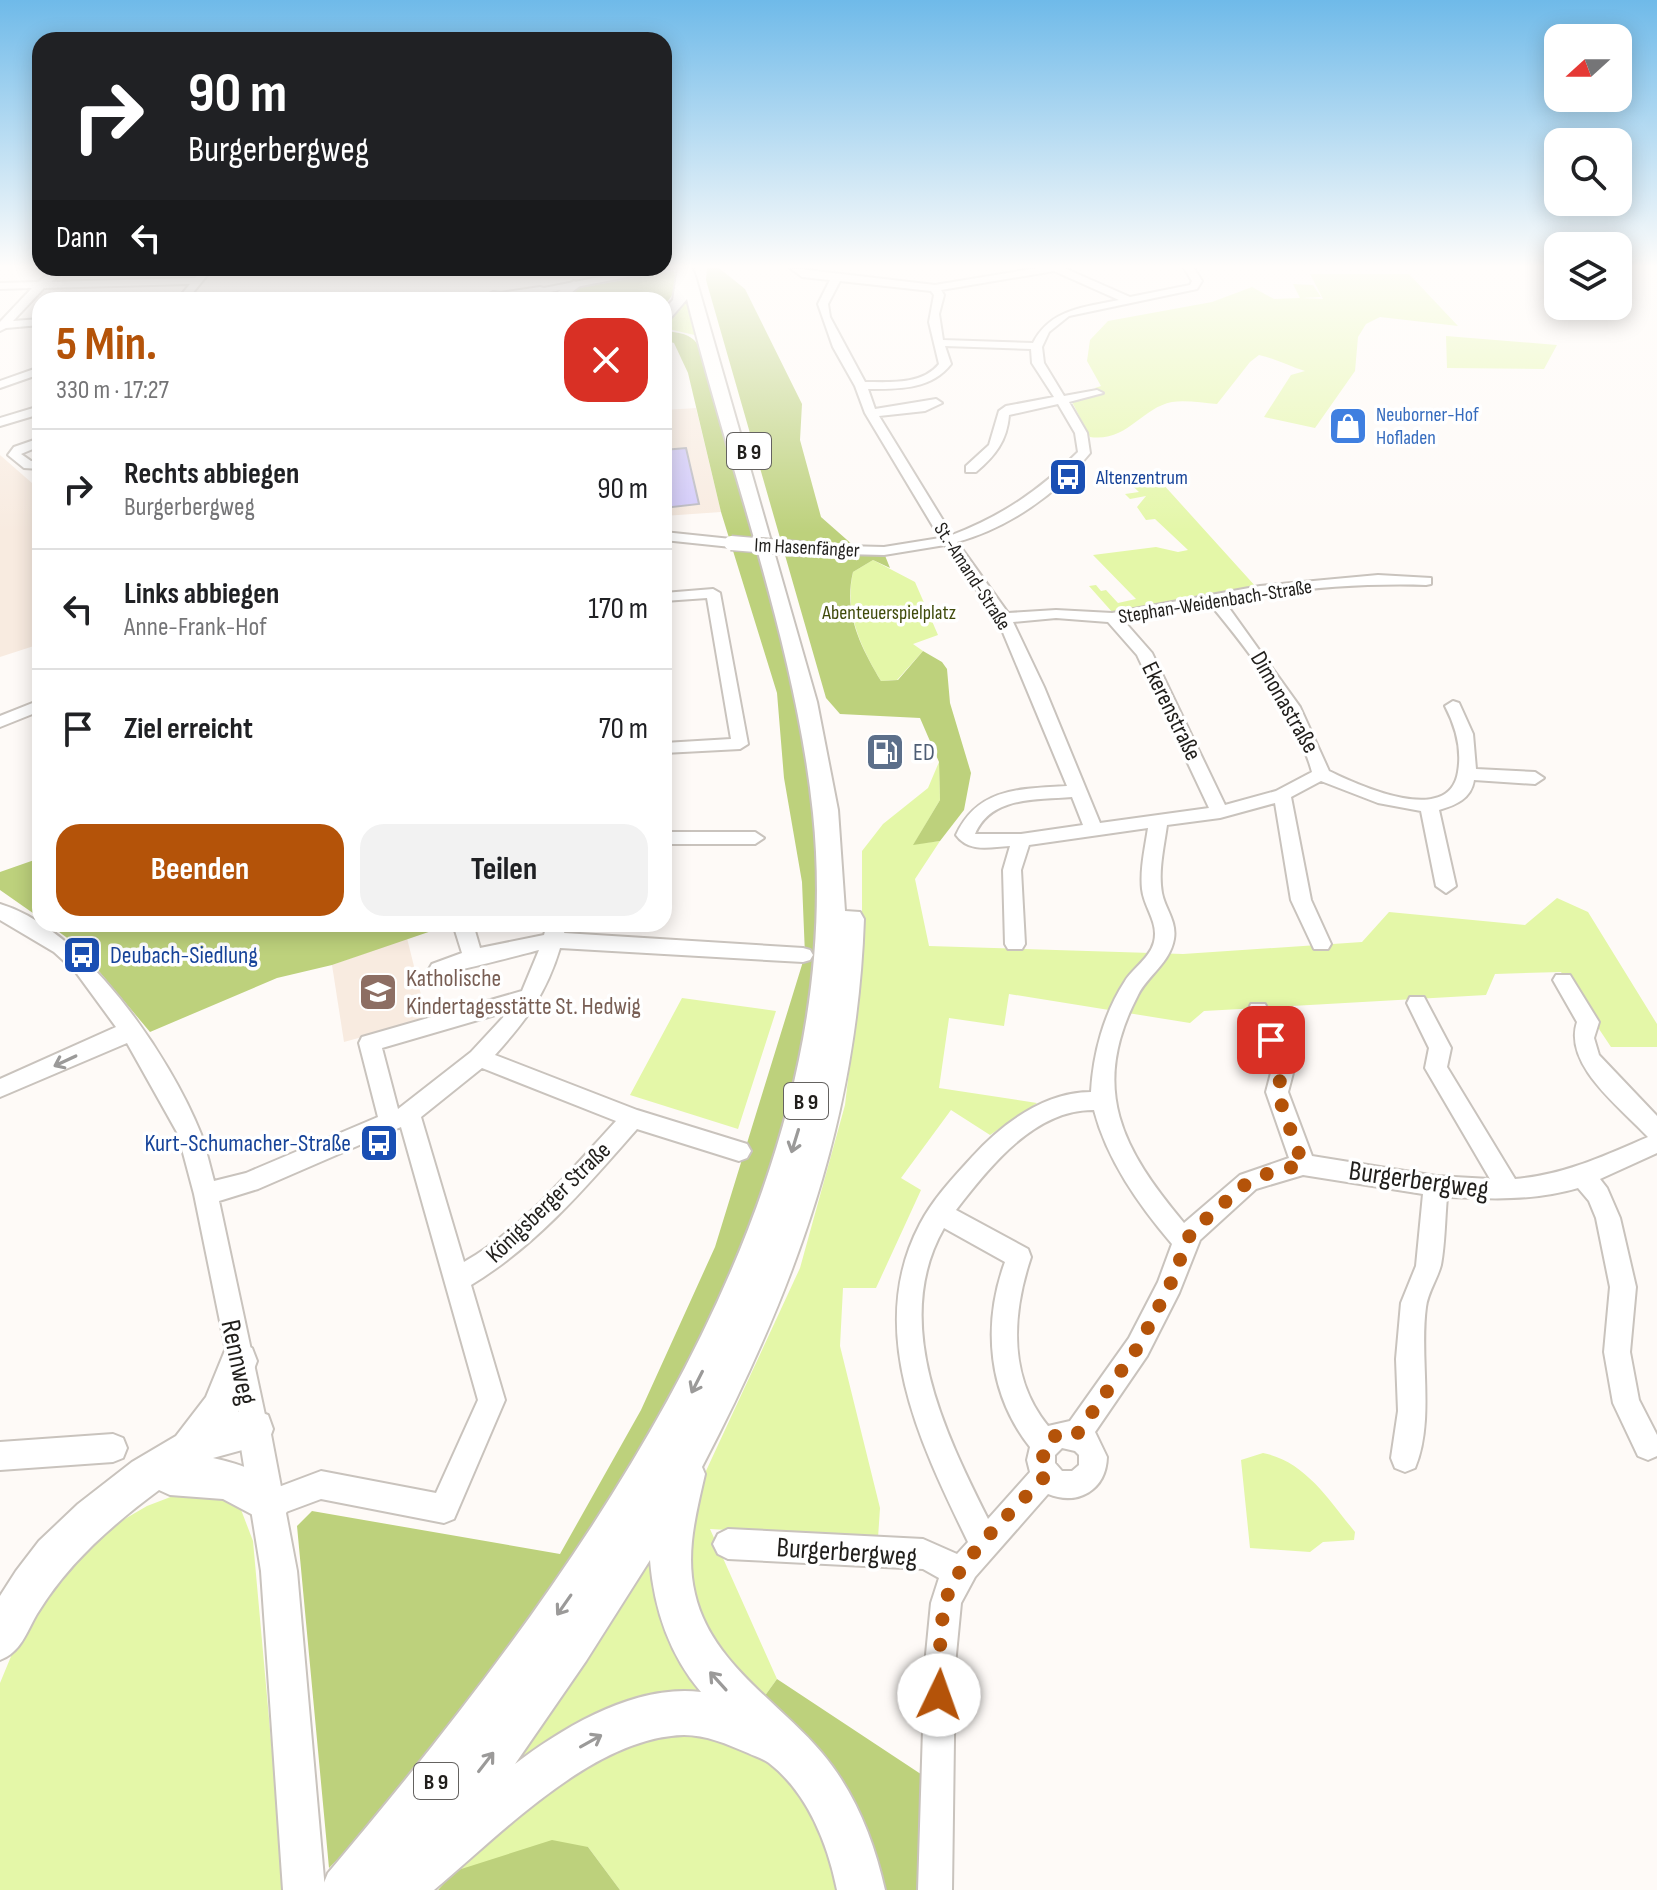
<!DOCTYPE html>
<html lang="de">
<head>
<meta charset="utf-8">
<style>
	:root { --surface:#fff; --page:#f2f2f2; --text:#202124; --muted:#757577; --line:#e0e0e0; --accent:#b45309 }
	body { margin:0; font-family:"Sofia Sans Condensed",sans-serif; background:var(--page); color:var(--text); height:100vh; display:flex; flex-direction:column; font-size:30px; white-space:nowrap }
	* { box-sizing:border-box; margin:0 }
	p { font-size:26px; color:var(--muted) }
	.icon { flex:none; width:44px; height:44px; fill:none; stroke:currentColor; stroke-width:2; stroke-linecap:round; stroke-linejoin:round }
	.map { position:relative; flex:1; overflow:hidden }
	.panel { position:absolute; left:32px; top:292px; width:640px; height:640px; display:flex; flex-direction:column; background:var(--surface); border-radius:24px; box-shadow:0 4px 20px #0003 }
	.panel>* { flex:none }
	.guide { position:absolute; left:32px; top:32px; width:640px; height:244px; border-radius:24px; box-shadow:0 4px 20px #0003; background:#202124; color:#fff; overflow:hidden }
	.needle { width:52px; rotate:249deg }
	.controls { position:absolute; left:1544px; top:24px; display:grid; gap:16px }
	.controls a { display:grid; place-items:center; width:88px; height:88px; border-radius:16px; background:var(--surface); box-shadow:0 4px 20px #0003; font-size:40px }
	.pin { position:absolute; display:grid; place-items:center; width:68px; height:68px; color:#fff; margin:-34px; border-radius:16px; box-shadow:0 4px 12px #0006 }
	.me { position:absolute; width:88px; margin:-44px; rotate:3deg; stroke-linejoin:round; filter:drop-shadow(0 0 6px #0008) }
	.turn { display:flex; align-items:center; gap:28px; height:168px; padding:0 24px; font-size:36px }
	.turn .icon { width:104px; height:104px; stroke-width:2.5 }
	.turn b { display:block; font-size:56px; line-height:68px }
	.then { display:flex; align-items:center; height:76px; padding:0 24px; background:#0003; gap:16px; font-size:30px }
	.round { display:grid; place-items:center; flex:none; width:84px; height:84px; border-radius:24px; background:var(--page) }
	.summary { display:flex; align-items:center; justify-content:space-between; height:136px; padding:0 24px }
	h1 { font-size:48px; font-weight:700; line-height:60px; color:var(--accent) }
	.cta { display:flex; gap:16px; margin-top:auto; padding:16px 24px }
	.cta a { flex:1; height:92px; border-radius:24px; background:var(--accent); color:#fff; font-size:32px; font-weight:700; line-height:92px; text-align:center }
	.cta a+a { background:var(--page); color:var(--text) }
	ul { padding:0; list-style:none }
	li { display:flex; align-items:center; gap:24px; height:120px; padding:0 24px; border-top:2px solid var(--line) }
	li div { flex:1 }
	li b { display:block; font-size:30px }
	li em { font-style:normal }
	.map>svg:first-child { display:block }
	.built { fill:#f8ebe0 }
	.green { fill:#e4f7a8 }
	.forest { fill:#bdd17c }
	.building { fill:#d2cafa; stroke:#bab9c0; stroke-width:2 }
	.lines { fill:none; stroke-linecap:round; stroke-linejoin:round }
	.minor-casing { stroke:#c9c3bd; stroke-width:4 }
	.major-casing { stroke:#c9c3bd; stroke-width:4 }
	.highway-casing { stroke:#c9c3bd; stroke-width:4 }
	.minor { fill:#fff; fill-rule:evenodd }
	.major { fill:#fff; fill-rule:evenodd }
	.highway { fill:#fff; fill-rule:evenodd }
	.minor-bridge-casing { stroke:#c9c3bd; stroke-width:17; stroke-linecap:butt }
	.minor-bridge { stroke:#fff; stroke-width:14 }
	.oneway { stroke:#9b9a99 }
	.route { stroke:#b45309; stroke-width:14; stroke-dasharray:0 25.2 }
	.labels { text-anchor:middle; stroke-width:7; stroke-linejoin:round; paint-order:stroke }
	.far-shop-label { font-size:20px; fill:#366cbe; stroke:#fff; text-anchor:start }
	.far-transit-label { font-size:20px; fill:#164399; stroke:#fff; text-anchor:start }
	.far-street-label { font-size:20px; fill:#211f1c; stroke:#fff }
	.far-park-label { font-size:20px; fill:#404b0b; stroke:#fff }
	.shield { fill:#fff; stroke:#646260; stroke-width:2 }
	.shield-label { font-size:22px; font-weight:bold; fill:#211f1c }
	.street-label { font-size:24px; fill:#211f1c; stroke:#fff }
	.service-label { font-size:24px; fill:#4e5e75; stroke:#fff; text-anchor:start }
	.transit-label { font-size:24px; fill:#164399; stroke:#fff; text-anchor:start }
	.education-label { font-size:24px; fill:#785e54; stroke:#fff; text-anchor:start }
	.near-street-label { font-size:28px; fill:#211f1c; stroke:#fff }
</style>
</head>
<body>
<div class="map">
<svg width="1657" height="1890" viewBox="0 0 1657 1890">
	<rect width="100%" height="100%" fill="#fefaf7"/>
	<path class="built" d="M696 408 721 512 664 516V410Z
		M0 455 40 490V644L0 657Z
		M407 938 427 1019 344 1042 332 965Z"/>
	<path class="green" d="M1310 274H1409L1458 326 1380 317 1366 324 1358 337 1355 371 1315 428 1264 417 1291 375 1305 371C1289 366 1277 359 1259 355L1250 362 1217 404C1203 403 1186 400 1172 402 1141 408 1128 442 1090 437L1071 400 1101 395 1095 388 1101 386 1087 361 1090 340 1108 321 1212 302 1252 287 1274 299 1300 298 1293 284 1313 285 1321 297 1302 298 1323 299Z
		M687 295 699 336 664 328V319Z
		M1446 336 1557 345 1544 369 1447 368Z
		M1149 471 1162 483 1257 588 1113 613 1089 586 1096 585 1101 591 1106 590 1118 603 1136 599 1093 555 1156 547 1178 552 1188 550 1155 519 1146 520 1137 507 1146 496 1130 499 1125 494 1139 492 1125 479Z
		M873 560 915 582 938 635 913 644 923 651 897 680 881 681C861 647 844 613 853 572Z
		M939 762 940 800 914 844 940 841 915 879 929 946 1183 954 1362 942 1389 912 1525 925 1557 898 1588 912 1657 1024V1047H1611L1561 972 1495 974 1486 995 1204 1011 1190 1023 1009 994 1004 1026 949 1018 939 1088 1037 1103 990 1135 951 1110 901 1178 921 1190 876 1288H843L840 1346 880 1508 878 1538 710 1529 777 1679 759 1704 718 1662 684 1591 699 1486 800 1268 845 1105 862 960V851L883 824 928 788Z
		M682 998 776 1011 738 1129 630 1095Z
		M1263 1453C1305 1461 1329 1500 1355 1532L1354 1540 1323 1542 1310 1552 1250 1548 1241 1460Z
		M181 1493H214L240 1507 253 1541 284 1885 282 1890H0V1683L17 1642 54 1580 111 1527 147 1506Z
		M663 1537 713 1706 489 1803Z
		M704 1728 763 1753 809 1798 846 1890H620L588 1847 455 1871 554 1779 604 1746Z"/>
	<path class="forest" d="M707 268H719L745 289 802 404 800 440 821 517 863 554 884 553 890 568 873 560 853 572C843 613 861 647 881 681L898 680 923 651 942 662 947 669 950 703 971 773 964 810 940 841 913 845 940 800 939 762 920 718 840 714 826 698 706 280Z
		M674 271C677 285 675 295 664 305V300L568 299 567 291 578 288Z
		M664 331C674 332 687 333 694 340 707 351 717 416 728 437L796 691 820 842 818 987 776 1167 699 1360 553 1601 359 1838 329 1868 297 1526 312 1511 560 1554 641 1410 715 1247 805 955 802 882 784 778 777 693 721 512 688 373 674 343 664 340Z
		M40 858V918L0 890V872Z
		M48 924H452L332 965 277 978 150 1032 77 945Z
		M777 1679 948 1792 945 1890H876L759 1704Z
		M552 1840 588 1847 620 1890H438L455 1871Z"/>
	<path class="building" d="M686 448 699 504 664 508V450Z"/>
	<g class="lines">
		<g class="minor-casing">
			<path id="minor" d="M56 268H68L51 282 195 278 203 268H213L187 300H177L190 284 44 288 13 321 40 319V325L6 328 0 331V322L32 288 0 289V283L38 282Z
				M790 268 935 285 1037 268H1064L1130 297 1190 285 1192 281 1184 268H1194L1202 281 1197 289 1069 316 1049 332 1042 347 1044 363 1064 396 1097 390 1103 393 1069 402 1087 433 1090 453C1057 494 1008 528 957 542L1008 613 1056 610 1112 613 1260 586 1378 575 1431 578V584L1426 585C1359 583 1290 589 1224 601L1300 707 1329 771C1360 786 1449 827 1458 772 1462 749 1456 727 1445 706L1453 701 1459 703 1473 734 1476 769 1535 772 1544 778 1535 784 1474 780C1471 799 1456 805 1439 810L1456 886 1446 893 1436 886 1421 811 1378 803 1321 781 1291 797 1311 900 1331 944 1328 949H1314L1291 900 1275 803 1220 818 1167 825C1164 847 1158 871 1162 893 1165 909 1177 921 1174 939 1170 963 1148 975 1138 995 1089 1089 1122 1149 1184 1223L1240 1175 1289 1158 1266 1092 1272 1069 1248 1010 1251 1004H1265L1268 1010 1294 1069 1288 1092 1312 1156 1436 1176 1490 1179 1425 1068 1429 1048 1407 1003 1410 997H1424L1451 1048 1447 1067 1515 1179C1564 1175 1604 1156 1648 1137 1620 1107 1563 1065 1577 1022L1553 980 1556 975H1570L1599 1022 1594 1038 1599 1055 1657 1116V1153L1600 1179 1607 1188 1620 1218 1636 1287 1630 1352 1639 1400 1657 1435V1456L1648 1460 1638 1456 1613 1403 1604 1352 1610 1287 1596 1218 1589 1201 1578 1188C1533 1201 1493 1199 1447 1197 1445 1219 1445 1244 1441 1265 1437 1280 1428 1292 1426 1307 1419 1358 1435 1420 1415 1468L1405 1472 1395 1468 1391 1458 1398 1411 1396 1359 1401 1303 1416 1266 1423 1194 1303 1175 1256 1189 1200 1240 1179 1293 1147 1356 1095 1432 1107 1457C1106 1491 1077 1506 1048 1494L975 1577 961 1603 955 1665 952 1890H918L925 1665 931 1603 939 1578 923 1569 728 1559 718 1554 713 1544 718 1534 728 1529 923 1539 957 1554 968 1542C921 1445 864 1330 920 1224 933 1199 953 1178 972 1157 1002 1124 1044 1092 1091 1092 1093 1054 1104 1013 1125 981 1133 968 1150 958 1154 942 1159 922 1144 908 1142 889 1140 869 1145 848 1148 828L1029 845 1021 870 1025 944 1022 949H1008L1005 944 1003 870 1010 846C990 847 969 853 956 835 978 787 1021 789 1067 786L997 618 945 545 884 555 804 553 797 549 804 545 884 547 940 538 865 413 855 386 833 347 818 304 830 280 802 277ZM1054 271 1119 300C1085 307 1050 309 1033 343L943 340 939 314 944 295 941 290ZM840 281 931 291 934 295 929 322 939 364C922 385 890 382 865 382L830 317 828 304ZM945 346 1031 349 1032 363 1054 397 1006 406 999 411 989 445 966 466V472H976C995 456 1007 441 1009 415L1058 404 1075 433 1078 452C1040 490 1002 516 952 535L879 416 925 411 942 403 936 399 875 409 868 389C898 389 931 390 951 364ZM1210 604C1251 654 1294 708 1312 772L1276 791 1225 805 1152 653 1123 620ZM1056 618 1108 622 1137 655 1209 808 1100 823 1044 687 1013 622ZM1072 797 1083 825 1021 834H975C991 796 1036 800 1072 797ZM1094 1110C1107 1160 1139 1205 1172 1244L1158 1282 1129 1338 1070 1421 1048 1426C1008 1377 1012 1314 1031 1257L1028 1249 956 1210C989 1167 1035 1109 1094 1110ZM944 1228 1005 1262C982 1325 988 1394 1030 1447L1027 1460 1030 1472 988 1519C945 1433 890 1322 944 1228ZM1062 1448 1075 1451 1079 1455V1465L1072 1471H1062L1055 1463V1455Z
				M540 287 544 288V292L484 300H454Z
				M40 367V374L0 388V381Z
				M40 406V414L0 426V418Z
				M40 438V446L21 454 31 461H40V469L24 468 8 455 14 447Z
				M664 532 731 539 738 543 731 547 664 540Z
				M713 589 720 593 748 744 740 749 664 753V743L731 739 707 598 664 601V593Z
				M40 700V711L0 727V716Z
				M664 832H755L764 838 755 844H664Z
				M0 904C84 929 170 1056 201 1134 206 1149 210 1166 214 1181L246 1173 378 1117 359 1043 362 1037 522 991 539 950C523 954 439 977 432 974L429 969 432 964 462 953 453 924H473L480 948 544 935 547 924H567L564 933 803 948 810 950 813 955 810 960 803 962 560 948C546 994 527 1019 495 1055L637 1110 747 1144 751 1151 747 1158 739 1161 637 1129C587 1186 537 1245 471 1285L505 1400 454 1519 444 1523 321 1499 270 1518 260 1514 256 1504 260 1494 321 1471 436 1493 478 1400 401 1127 258 1189 219 1201 268 1429 264 1439 254 1443 244 1439 194 1194 178 1134 127 1043 0 1097V1079L116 1027 75 971 54 952 0 920ZM509 1011 471 1052 398 1109 382 1048ZM482 1068 616 1121C570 1171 524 1228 464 1262L421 1117Z
				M113 1434 123 1438 127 1448 123 1458 113 1462 0 1470V1442Z"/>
		</g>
		<g class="major-casing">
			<path id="major" d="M645 268H674L540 294 534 290Z
				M254 1413 266 1417 270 1429 297 1571 325 1890H283L261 1571 238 1429 242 1417Z"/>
		</g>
		<g class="highway-casing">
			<path id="highway" d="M678 268H692L696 279 817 702 838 810 845 911 860 912 864 919C857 1121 795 1289 702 1467L705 1474C696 1514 685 1553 695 1594 711 1663 779 1702 822 1753 855 1792 874 1841 885 1890H837C828 1845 808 1793 769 1763 764 1759 754 1756 748 1753 727 1744 706 1735 684 1735 593 1737 500 1835 434 1890H321L328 1873C569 1588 854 1208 813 813 795 642 728 466 687 299L669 320 664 321V309L673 300ZM650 1560C654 1609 669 1654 701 1692 636 1684 565 1726 515 1764L586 1661Z
				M574 281 581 285 562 300H546Z
				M493 292 534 296 541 300 488 299 486 296Z
				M239 1343 252 1348 257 1361 238 1412 254 1410 268 1415 273 1429 268 1443 213 1458C241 1464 278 1476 290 1504L284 1518 270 1524 223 1499 170 1495 159 1490C112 1525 68 1563 37 1614 26 1633 21 1652 0 1660V1596L16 1571 39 1541 78 1504 132 1462 176 1436 206 1397 226 1348Z"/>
		</g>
		<use href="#minor" class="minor"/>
		<use href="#major" class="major"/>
		<use href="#highway" class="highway"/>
		<g class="minor-bridge-casing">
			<path id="minor-bridge" d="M731 543 804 549"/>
		</g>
		<use href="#minor-bridge" class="minor-bridge"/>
	</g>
	<defs><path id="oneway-shaft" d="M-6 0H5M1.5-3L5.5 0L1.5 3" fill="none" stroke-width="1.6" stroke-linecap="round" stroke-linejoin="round" transform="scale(2)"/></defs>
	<g class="oneway">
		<use href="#oneway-shaft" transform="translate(65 1061) rotate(155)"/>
		<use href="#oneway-shaft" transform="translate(795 1141) rotate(107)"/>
		<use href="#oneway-shaft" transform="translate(697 1382) rotate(117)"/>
		<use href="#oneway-shaft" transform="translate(564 1605) rotate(125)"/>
		<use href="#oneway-shaft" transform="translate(718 1681) rotate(-132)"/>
		<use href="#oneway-shaft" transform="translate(591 1741) rotate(-29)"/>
		<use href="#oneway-shaft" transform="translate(486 1762) rotate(-52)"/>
	</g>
	<linearGradient id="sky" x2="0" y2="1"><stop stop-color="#6fbae9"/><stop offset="0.5" stop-color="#fffdfb"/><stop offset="1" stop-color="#fffdfb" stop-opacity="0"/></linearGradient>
	<rect width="1657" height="533" fill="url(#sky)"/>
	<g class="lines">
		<path class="route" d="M939 1695C940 1666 938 1616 950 1589 966 1553 1019 1505 1047 1474L1042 1464 1045 1444 1055 1436 1075 1437 1138 1347 1170 1285 1191 1232 1248 1182 1274 1171 1303 1165 1277 1092 1283 1069 1271 1040"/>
	</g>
	<defs>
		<g id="shop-square" transform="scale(2)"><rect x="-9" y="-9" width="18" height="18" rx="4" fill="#3f7fe0" stroke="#fff"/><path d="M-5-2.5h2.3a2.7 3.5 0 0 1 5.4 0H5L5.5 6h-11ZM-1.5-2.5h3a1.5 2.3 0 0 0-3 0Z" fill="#fff"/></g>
		<g id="bus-square" transform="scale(2)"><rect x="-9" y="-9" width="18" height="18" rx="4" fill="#1a4fb4" stroke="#fff"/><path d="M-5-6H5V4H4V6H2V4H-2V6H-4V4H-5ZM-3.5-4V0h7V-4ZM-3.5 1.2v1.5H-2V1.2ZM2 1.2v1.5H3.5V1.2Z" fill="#fff"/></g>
		<g id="fuel-square" transform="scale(2)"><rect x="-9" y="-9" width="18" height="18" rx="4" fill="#5c6f8a" stroke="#fff"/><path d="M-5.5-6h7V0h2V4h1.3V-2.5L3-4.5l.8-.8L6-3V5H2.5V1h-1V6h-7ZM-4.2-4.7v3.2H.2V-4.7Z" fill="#fff"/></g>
		<g id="school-square" transform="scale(2)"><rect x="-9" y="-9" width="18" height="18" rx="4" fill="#8d6e63" stroke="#fff"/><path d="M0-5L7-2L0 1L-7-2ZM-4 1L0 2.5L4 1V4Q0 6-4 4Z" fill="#fff"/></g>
	</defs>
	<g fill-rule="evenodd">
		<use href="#shop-square" x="1348" y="426"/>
		<use href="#bus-square" x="1068" y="477"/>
		<use href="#fuel-square" x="885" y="752"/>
		<use href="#bus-square" x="82" y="955"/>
		<use href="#school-square" x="378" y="992"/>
		<use href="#bus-square" x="379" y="1143"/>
	</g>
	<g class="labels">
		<g class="far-shop-label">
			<text x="1376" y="421">Neuborner-Hof<tspan x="1376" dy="23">Hofladen</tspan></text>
		</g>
		<g class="far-transit-label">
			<text x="1096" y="484">Altenzentrum</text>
		</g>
		<g class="far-street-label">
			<text transform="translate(807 547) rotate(3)" y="7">Im Hasenfänger</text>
			<text transform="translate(973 576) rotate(57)" y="7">St.-Amand-Straße</text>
			<text transform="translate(1215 601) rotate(-9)" y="7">Stephan-Weidenbach-Straße</text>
		</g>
		<g class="far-park-label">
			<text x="889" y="619">Abenteuerspielplatz</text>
		</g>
		<g class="shield">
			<rect x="727" y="433" width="44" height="36" rx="6"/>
			<rect x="784" y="1083" width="44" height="36" rx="6"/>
			<rect x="414" y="1763" width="44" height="36" rx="6"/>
		</g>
		<g class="shield-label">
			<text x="749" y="459">B 9</text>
			<text x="806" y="1109">B 9</text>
			<text x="436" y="1789">B 9</text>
		</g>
		<g class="street-label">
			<text transform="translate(1285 702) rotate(60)" y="8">Dimonastraße</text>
			<text transform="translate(1172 711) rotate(64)" y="8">Ekerenstraße</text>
			<text transform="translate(548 1202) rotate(-44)" y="8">Königsberger Straße</text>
		</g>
		<g class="service-label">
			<text x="913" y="760">ED</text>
		</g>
		<g class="transit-label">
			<text x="110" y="963">Deubach-Siedlung</text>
			<text x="351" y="1151" text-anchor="end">Kurt-Schumacher-Straße</text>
		</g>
		<g class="education-label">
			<text x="406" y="986">Katholische<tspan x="406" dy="28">Kindertagesstätte St. Hedwig</tspan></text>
		</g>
		<g class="near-street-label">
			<text transform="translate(1419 1179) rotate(8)" y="10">Burgerbergweg</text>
			<text transform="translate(240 1362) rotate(78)" y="10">Rennweg</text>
			<text transform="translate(847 1551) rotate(4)" y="10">Burgerbergweg</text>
		</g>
	</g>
</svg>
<div class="controls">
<a><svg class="needle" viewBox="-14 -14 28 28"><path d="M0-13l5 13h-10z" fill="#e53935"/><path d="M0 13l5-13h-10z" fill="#757577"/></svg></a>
<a><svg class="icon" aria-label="search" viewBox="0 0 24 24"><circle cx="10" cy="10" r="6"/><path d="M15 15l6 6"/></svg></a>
<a><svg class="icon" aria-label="layers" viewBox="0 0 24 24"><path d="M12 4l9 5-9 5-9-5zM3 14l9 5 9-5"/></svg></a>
</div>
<div class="pin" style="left:1271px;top:1040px;background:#d93025"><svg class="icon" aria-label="arrive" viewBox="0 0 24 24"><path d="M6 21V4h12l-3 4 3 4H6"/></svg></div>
<svg class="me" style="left:939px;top:1695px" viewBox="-20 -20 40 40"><circle r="19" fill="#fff"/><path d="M0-13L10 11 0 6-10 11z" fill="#b45309"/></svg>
<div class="guide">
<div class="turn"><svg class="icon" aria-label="right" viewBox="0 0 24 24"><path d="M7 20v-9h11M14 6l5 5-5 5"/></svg><div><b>90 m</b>Burgerbergweg</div></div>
<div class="then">Dann<svg class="icon" aria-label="left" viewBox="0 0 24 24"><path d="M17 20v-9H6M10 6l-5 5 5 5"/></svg></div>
</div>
<section class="panel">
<div class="summary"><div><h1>5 Min.</h1><p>330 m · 17:27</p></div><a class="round" style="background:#d93025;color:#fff"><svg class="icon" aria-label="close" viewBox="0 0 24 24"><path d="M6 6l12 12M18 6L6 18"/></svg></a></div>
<ul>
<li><svg class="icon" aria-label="right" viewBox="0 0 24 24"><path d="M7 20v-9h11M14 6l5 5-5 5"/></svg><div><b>Rechts abbiegen</b><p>Burgerbergweg</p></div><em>90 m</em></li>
<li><svg class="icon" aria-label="left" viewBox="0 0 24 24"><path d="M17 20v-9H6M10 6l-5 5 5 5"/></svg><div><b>Links abbiegen</b><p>Anne-Frank-Hof</p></div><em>170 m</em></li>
<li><svg class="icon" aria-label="arrive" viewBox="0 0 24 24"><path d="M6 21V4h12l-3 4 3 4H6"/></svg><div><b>Ziel erreicht</b></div><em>70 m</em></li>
</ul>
<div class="cta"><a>Beenden</a><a>Teilen</a></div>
</section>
</div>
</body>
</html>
